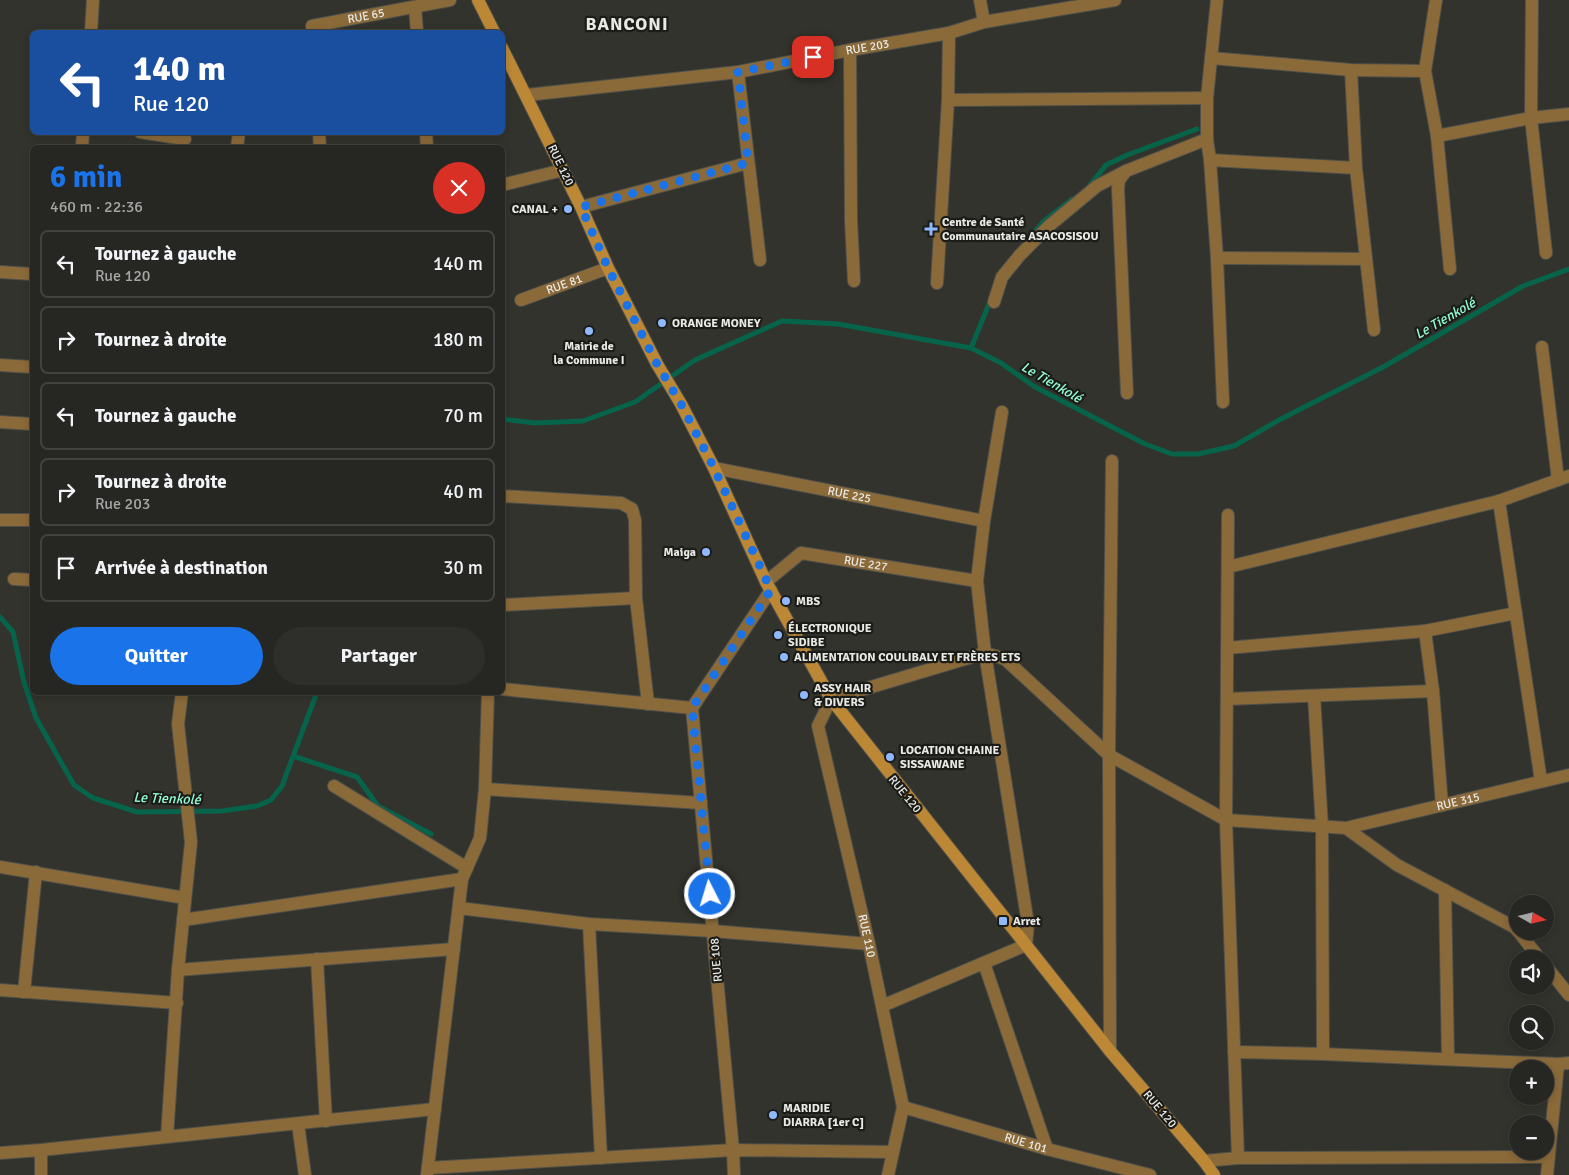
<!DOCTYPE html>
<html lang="fr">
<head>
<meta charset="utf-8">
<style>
	:root { --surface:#262622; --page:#2e2e2a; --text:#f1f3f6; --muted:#a4a5a5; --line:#424340; --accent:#1a73e8 }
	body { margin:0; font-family:Signika,sans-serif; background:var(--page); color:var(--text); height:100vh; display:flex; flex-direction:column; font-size:19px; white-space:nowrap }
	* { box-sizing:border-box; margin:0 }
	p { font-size:16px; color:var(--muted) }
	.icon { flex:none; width:28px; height:28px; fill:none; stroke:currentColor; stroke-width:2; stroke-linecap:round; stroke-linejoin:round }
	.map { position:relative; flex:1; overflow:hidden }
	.side { position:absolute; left:30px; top:145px; width:475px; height:550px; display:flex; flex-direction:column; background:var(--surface); border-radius:8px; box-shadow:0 2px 8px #0003,0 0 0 1px var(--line) }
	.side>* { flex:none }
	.guide { position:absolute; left:30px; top:30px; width:475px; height:105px; border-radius:8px; box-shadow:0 2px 8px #0003,0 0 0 1px var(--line); background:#1a4fa0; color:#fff; overflow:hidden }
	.needle { width:32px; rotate:98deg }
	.fabs { position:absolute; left:1509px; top:895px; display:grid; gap:10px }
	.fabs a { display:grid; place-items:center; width:45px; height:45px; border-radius:50%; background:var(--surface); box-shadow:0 2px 8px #0003,0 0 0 1px var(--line); font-size:25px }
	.pin { position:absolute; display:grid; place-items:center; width:42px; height:42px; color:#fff; margin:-21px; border-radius:10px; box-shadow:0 2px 8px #0006 }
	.me { position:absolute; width:55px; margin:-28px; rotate:355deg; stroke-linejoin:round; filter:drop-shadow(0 0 4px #0008) }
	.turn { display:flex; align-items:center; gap:18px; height:105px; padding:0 20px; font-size:22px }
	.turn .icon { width:65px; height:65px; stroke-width:2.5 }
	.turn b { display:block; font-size:35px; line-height:42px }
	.round { display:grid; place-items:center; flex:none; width:52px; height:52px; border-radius:26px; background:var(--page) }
	.head { display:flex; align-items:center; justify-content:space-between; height:85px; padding:0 20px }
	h1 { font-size:30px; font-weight:700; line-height:38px; color:var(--accent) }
	.cta { display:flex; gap:10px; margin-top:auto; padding:10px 20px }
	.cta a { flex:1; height:58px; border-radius:30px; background:var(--accent); color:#fff; font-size:20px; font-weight:700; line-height:58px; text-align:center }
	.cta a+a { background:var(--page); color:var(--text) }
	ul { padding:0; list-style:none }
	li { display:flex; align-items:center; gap:15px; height:68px; margin:0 10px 8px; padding:0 10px; border:2px solid var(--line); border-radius:8px }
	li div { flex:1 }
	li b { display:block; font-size:19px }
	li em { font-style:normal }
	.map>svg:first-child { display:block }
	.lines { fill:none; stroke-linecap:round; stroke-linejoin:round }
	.stream { stroke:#06644b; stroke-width:5 }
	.street-casing { stroke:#50504a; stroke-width:14 }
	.secondary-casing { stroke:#50504a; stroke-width:14 }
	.street { stroke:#8b6a3a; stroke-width:12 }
	.secondary { stroke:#bc8835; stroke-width:12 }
	.route { stroke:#1a73e8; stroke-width:9; stroke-dasharray:0 16.2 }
	.poi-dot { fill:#8fb8fd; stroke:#1b1b18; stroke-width:2 }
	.labels { text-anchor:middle; stroke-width:4.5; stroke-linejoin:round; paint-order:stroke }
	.street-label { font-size:12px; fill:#e8e8e4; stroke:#1b1b18 }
	.poi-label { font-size:12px; font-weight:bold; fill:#e8e8e4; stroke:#1b1b18; text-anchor:start }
	.water-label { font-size:14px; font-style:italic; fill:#92fbd4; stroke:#1b1b18 }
	.district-label { font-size:18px; font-weight:bold; letter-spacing:1px; fill:#e8e8e4; stroke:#1b1b18 }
</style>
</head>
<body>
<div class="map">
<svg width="1569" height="1175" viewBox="0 0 1569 1175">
	<rect width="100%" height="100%" fill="#33332d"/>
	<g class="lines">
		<path class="stream" d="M1089 186 1106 165 1127 155 1197 129
			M1029 238 1044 221 1072 199
			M971 348 991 299
			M502 419 535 423 583 421 635 402 695 360 782 321 838 324 971 348 1001 363 1035 387 1145 444 1172 454H1198L1234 446 1279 420 1385 366 1523 286 1569 269
			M0 617 13 632 24 682 36 718 74 785 93 798 137 812 222 811 257 806 271 800 282 786 317 692
			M293 756 357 777 378 806 431 834"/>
		<g class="street-casing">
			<g id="street">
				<path d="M980 0 984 22"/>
				<path d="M1217 0 1207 98V139L1210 160 1217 258 1223 402"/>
				<path d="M1436 0 1425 71 1437 136 1450 269"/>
				<path d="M1532 0 1531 118 1546 253"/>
				<path d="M415 7 417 32"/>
				<path d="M91 32 93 0"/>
				<path id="s1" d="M313 32 312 26 450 0"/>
				<path d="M850 50 851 220 854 281"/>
				<path d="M1211 58 1351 70 1425 71"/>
				<path d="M1351 70 1356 168 1374 330"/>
				<path d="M738 72 760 260"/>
				<path id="s2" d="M527 95 738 72 850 50 949 33 984 22 1115 0"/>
				<path d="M948 100 1207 98"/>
				<path d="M140 132 185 139"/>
				<path d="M319 132 320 148"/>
				<path d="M426 132 427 148"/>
				<path d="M1437 136 1531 118 1569 114"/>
				<path d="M82 148 83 132"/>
				<path d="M237 148 239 132"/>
				<path d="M1210 160 1356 168"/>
				<path d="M502 185 563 170"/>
				<path d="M581 207 748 163"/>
				<path d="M1217 258 1366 259"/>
				<path d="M0 272 32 274"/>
				<path d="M937 283 948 100 949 33"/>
				<path id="s3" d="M521 300 608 268"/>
				<path d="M994 302 1002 277 1020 255 1050 225 1097 186 1126 171"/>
				<path d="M1542 347 1558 480"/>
				<path d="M0 365 32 367"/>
				<path d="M1127 393 1118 189 1119 180 1126 171 1207 139"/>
				<path d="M1002 412 984 521 977 581 985 653 1005 659 1109 755 1226 820 1346 828 1397 865 1514 927 1518 931"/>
				<path d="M0 422 32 424"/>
				<path id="s4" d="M714 468 984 521"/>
				<path d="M502 496 621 503 632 509 635 520 636 598 648 704"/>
				<path d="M1499 501 1541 781"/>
				<path d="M1228 515 1226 820 1238 1158"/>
				<path d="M0 520H32"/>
				<path d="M1228 567 1499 501 1569 476"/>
				<path d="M14 579 32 580"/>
				<path id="s5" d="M766 582 801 553 977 581"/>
				<path d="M502 605 636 598"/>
				<path d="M1425 631 1433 691 1442 805"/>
				<path d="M1227 648 1425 631 1516 613"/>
				<path d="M502 689 692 708"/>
				<path d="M1314 696 1322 827 1323 1054"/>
				<path d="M1227 699 1433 691"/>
				<path d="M334 786 467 868"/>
				<path d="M485 789 701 803"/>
				<path id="s6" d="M1346 828 1569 775"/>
				<path d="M0 867 185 898"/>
				<path d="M1445 890 1448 1059"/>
				<path d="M459 908 589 924 713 931 869 944"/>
				<path d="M183 920 462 879"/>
				<path d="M589 924 601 1158"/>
				<path d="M1518 931 1540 959"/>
				<path d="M317 959 326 1121"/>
				<path d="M984 963 1047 1149"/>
				<path d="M1545 965 1569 995"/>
				<path d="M178 970 454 949"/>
				<path d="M0 990 177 1003"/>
				<path d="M24 992 36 872"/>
				<path id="s7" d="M882 1006 1026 945 1028 924 985 653 831 699 818 726 869 944 903 1107 888 1175"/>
				<path d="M1110 1051 1109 755 1112 461"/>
				<path d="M1234 1052 1323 1054 1558 1064 1569 1063"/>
				<path id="s8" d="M903 1107 1047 1149 1150 1175"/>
				<path d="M298 1124 305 1175"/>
				<path d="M167 1137 178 970 191 842 178 724 182 692"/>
				<path d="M41 1150V1175"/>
				<path d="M0 1153 41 1150 435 1109"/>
				<path d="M1204 1161 1238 1158 1548 1157"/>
				<path d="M428 1168 733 1150 893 1152"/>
				<path d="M427 1175 462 879 480 838 485 789 488 692"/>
				<path d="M734 1175 733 1150 692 708 771 590"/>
				<path d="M1547 1175 1558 1064"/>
			</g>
		</g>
		<g class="secondary-casing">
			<path id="secondary" d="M478 0 494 32
				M502 48 581 207 608 268 657 364 681 404 714 468 766 582 831 699 1110 1051 1204 1161 1214 1175"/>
		</g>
		<use href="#street" class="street"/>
		<use href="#secondary" class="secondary"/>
	</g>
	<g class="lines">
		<path class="route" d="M710 894 692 708 771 590 714 468 681 404 657 364 608 268 581 207 748 163 738 72 813 57"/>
	</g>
	<g class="poi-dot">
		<circle cx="568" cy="209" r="5"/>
		<path d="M928.5 221.5h5v5h5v5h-5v5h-5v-5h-5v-5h5z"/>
		<circle cx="662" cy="323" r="5"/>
		<circle cx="589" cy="331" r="5"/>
		<circle cx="706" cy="552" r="5"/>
		<circle cx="786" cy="601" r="5"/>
		<circle cx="778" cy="635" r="5"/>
		<circle cx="784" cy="657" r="5"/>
		<circle cx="804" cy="695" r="5"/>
		<circle cx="890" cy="757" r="5"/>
		<rect x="998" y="916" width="10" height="10" rx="2.5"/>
		<circle cx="773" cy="1115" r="5"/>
	</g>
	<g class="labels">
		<g class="street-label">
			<text dy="4" stroke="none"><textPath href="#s1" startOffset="61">RUE 65</textPath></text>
			<text dy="4" stroke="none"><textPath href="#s2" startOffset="344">RUE 203</textPath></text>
			<text transform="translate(561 165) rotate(64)" y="4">RUE 120</text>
			<text dy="4" stroke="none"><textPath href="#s3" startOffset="46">RUE 81</textPath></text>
			<text dy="4" stroke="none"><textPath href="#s4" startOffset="138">RUE 225</textPath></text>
			<text dy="4" stroke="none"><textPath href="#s5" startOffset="111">RUE 227</textPath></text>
			<text transform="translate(905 794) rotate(51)" y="4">RUE 120</text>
			<text dy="4" stroke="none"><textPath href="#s6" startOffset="115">RUE 315</textPath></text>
			<text dy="4" stroke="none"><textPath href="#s7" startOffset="858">RUE 110</textPath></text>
			<text transform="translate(716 960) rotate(-95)" y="4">RUE 108</text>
			<text transform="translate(1160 1109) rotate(50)" y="4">RUE 120</text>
			<text dy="4" stroke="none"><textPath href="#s8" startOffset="128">RUE 101</textPath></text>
		</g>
		<g class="poi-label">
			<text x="558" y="213" text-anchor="end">CANAL +</text>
			<text x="942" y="226">Centre de Santé<tspan x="942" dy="14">Communautaire ASACOSISOU</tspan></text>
			<text x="672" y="327">ORANGE MONEY</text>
			<text x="589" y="350" text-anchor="middle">Mairie de<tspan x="589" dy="14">la Commune I</tspan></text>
			<text x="696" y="556" text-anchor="end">Maiga</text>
			<text x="796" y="605">MBS</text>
			<text x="788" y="632">ÉLECTRONIQUE<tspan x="788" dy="14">SIDIBE</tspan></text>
			<text x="794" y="661">ALIMENTATION COULIBALY ET FRÈRES ETS</text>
			<text x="814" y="692">ASSY HAIR<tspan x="814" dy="14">&amp; DIVERS</tspan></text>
			<text x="900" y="754">LOCATION CHAINE<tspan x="900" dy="14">SISSAWANE</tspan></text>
			<text x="1013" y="925">Arret</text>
			<text x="783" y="1112">MARIDIE<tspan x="783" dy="14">DIARRA [1er C]</tspan></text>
		</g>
		<g class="water-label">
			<text transform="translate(1445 318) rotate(-30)" y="5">Le Tienkolé</text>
			<text transform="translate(1052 382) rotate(30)" y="5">Le Tienkolé</text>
			<text transform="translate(167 798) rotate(2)" y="5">Le Tienkolé</text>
		</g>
		<g class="district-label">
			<text x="627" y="30">BANCONI</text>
		</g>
	</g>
</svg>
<div class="fabs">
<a><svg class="needle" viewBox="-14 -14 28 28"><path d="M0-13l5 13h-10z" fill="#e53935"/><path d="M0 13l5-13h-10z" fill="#a4a5a5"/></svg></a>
<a><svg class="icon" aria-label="sound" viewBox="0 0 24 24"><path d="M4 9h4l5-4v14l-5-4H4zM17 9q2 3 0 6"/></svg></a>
<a><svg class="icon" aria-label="search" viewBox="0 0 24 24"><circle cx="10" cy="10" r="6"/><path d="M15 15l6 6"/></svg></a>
<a>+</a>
<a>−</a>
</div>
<div class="pin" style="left:813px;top:57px;background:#d93025"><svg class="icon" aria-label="arrive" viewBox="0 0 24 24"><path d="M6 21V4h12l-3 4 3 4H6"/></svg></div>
<svg class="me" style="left:710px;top:894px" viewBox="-20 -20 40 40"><circle r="17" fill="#1a73e8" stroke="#fff" stroke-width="3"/><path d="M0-11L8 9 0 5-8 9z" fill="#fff"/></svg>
<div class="guide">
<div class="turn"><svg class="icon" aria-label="left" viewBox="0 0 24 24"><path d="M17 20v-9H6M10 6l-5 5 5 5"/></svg><div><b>140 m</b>Rue 120</div></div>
</div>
<section class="side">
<div class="head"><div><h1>6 min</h1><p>460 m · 22:36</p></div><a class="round" style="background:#d93025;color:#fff"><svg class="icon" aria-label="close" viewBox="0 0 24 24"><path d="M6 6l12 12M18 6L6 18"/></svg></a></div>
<ul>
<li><svg class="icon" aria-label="left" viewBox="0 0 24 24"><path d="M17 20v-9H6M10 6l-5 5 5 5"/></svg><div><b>Tournez à gauche</b><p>Rue 120</p></div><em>140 m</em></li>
<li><svg class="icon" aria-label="right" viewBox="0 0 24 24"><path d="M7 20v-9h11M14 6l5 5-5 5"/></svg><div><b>Tournez à droite</b></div><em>180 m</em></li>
<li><svg class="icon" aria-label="left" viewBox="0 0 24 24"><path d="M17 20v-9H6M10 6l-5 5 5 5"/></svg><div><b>Tournez à gauche</b></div><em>70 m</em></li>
<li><svg class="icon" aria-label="right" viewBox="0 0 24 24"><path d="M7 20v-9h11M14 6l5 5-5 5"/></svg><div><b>Tournez à droite</b><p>Rue 203</p></div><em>40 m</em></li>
<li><svg class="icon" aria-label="arrive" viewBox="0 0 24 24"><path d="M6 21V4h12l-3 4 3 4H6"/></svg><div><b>Arrivée à destination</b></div><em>30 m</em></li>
</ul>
<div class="cta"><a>Quitter</a><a>Partager</a></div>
</section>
</div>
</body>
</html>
